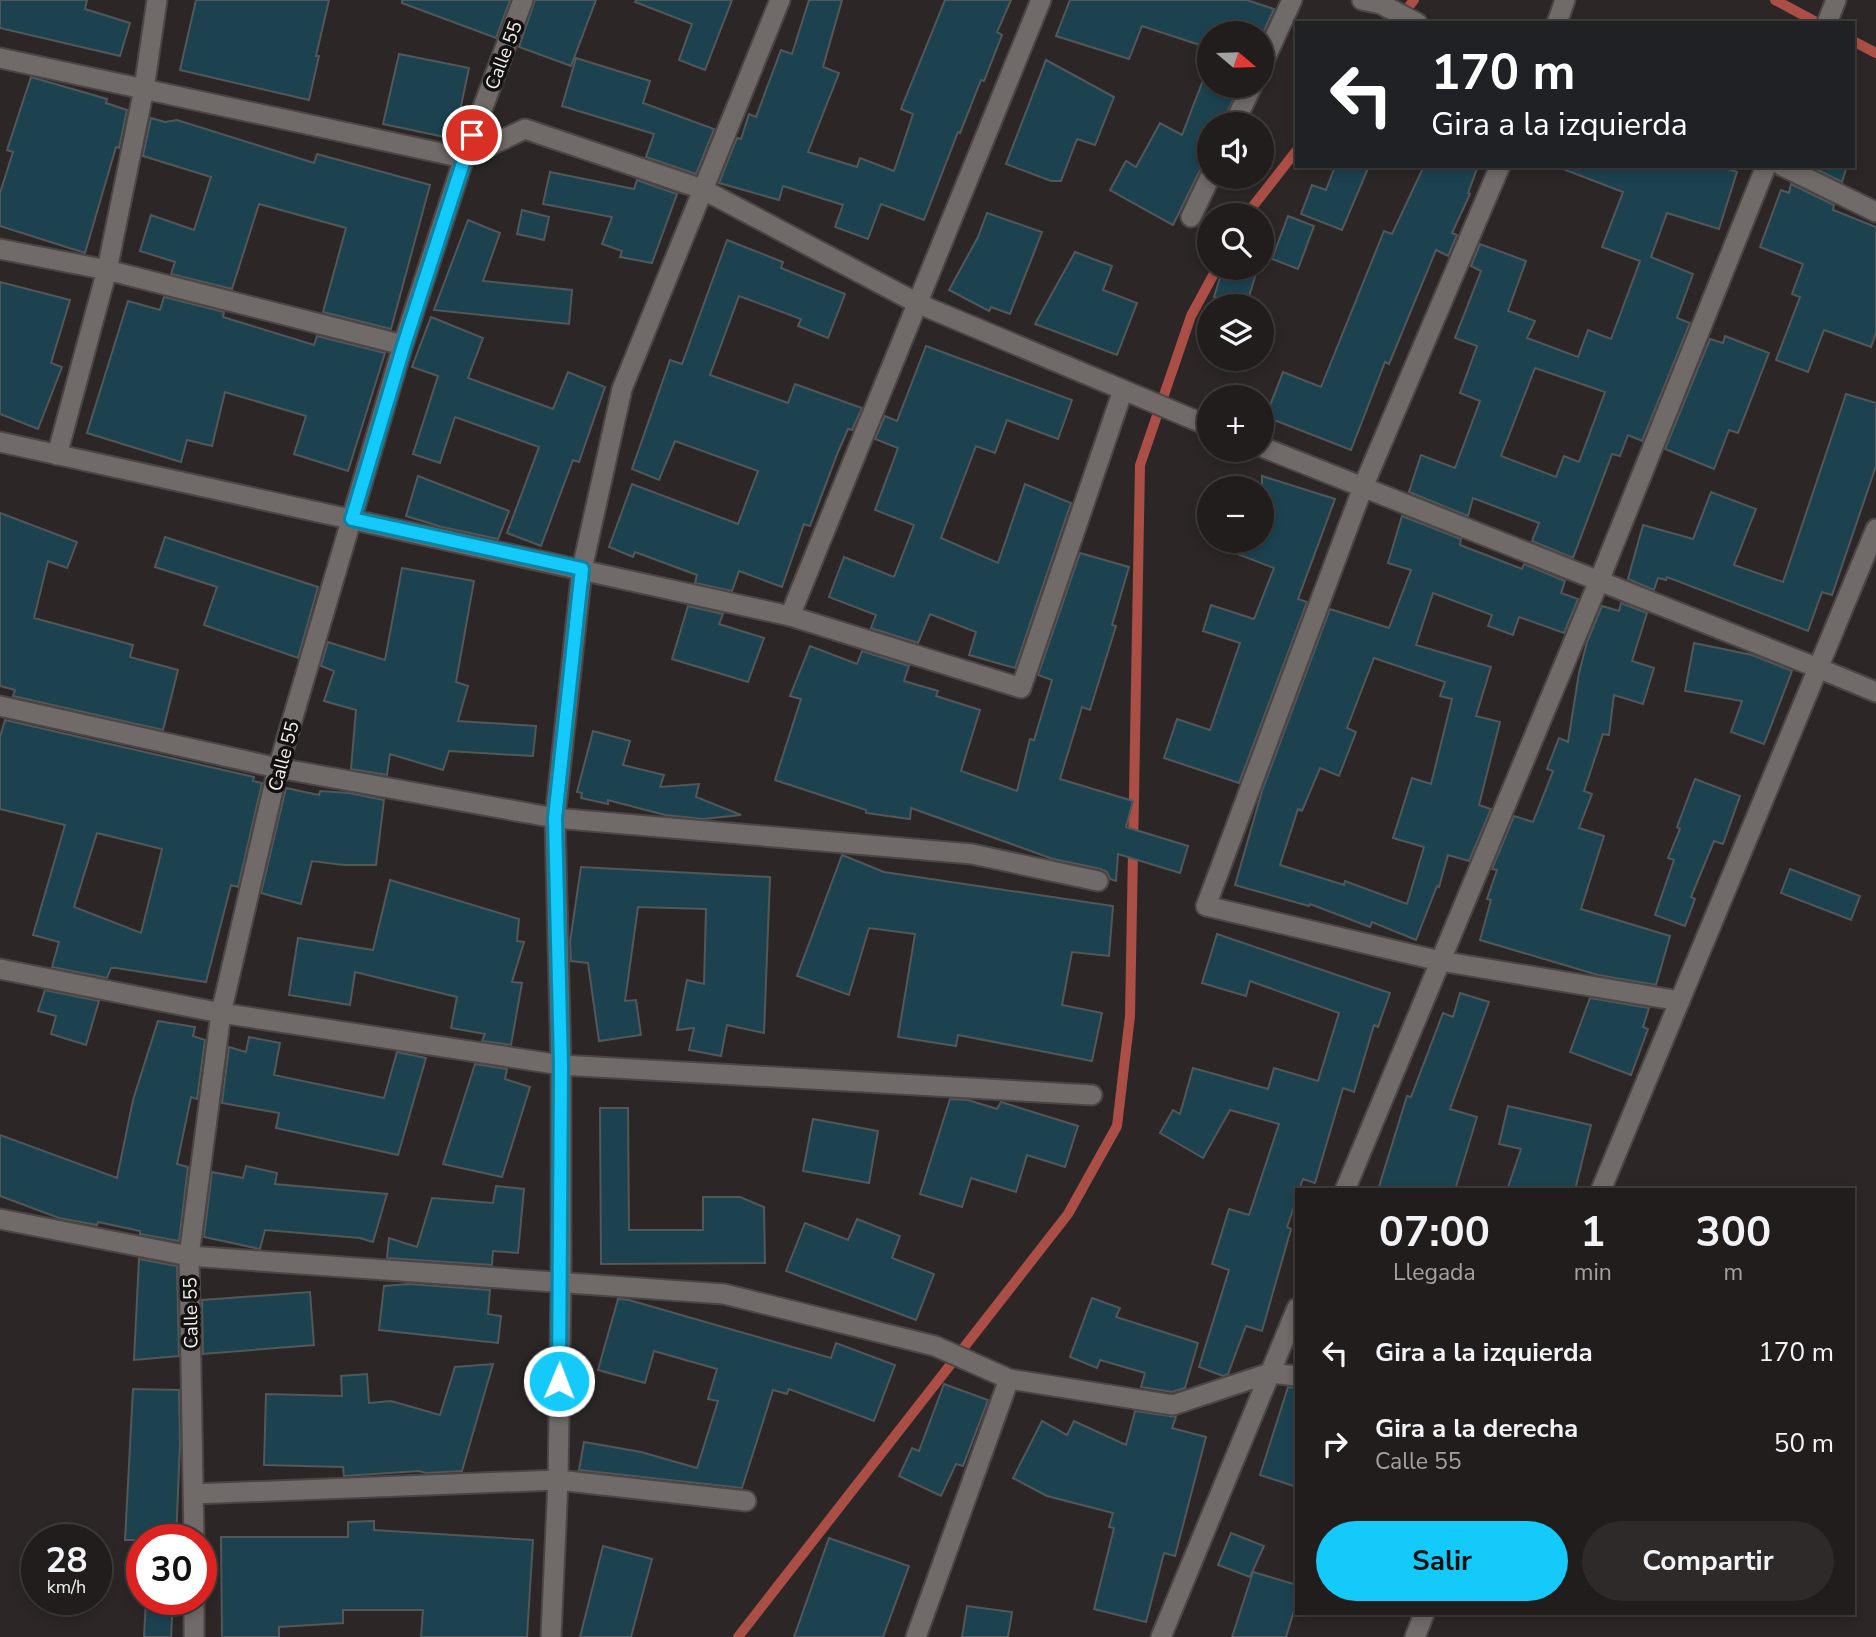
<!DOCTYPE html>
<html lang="es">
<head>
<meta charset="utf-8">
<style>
	:root { --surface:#211d1c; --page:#2d2a29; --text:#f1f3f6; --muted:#a2a2a3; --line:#3e3b3b; --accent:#13cafb }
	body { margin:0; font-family:"Nunito Sans",sans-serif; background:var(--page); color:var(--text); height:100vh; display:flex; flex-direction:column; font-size:26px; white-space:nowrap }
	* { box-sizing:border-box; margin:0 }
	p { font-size:23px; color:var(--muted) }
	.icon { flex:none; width:38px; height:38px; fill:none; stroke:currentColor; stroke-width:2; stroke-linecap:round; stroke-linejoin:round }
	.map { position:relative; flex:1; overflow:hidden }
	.details { position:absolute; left:1295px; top:1188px; width:560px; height:427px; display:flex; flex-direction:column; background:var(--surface); border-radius:0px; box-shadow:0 4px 10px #0003,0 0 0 2px var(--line) }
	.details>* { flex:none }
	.hud { position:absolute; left:1295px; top:21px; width:560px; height:147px; border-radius:0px; box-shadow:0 4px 10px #0003,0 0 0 2px var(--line); background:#202124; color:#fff; overflow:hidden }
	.needle { width:46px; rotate:109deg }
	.tools { position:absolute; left:1197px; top:21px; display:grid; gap:14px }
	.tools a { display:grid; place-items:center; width:77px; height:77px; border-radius:50%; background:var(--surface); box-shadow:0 4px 10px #0003,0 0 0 2px var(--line); font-size:35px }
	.speed { position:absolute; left:21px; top:1524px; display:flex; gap:14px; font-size:35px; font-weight:700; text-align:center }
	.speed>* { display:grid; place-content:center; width:91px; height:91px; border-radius:50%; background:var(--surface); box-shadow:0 4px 10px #0003,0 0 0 2px var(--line); line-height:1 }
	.speed small { font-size:18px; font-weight:400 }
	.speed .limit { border:10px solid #d22; background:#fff; color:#111 }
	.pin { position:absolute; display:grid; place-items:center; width:60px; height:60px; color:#fff; margin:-30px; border:4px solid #fff; border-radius:50%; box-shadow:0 2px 7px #0007 }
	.me { position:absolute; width:77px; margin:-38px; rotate:1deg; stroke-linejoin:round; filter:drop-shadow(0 0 5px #0008) }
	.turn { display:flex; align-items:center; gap:24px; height:147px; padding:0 21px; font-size:32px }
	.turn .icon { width:91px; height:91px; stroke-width:2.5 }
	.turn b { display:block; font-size:49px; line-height:60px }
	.eta { display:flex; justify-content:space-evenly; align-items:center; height:119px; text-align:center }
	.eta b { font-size:42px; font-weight:700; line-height:49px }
	.action { display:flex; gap:14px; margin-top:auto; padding:14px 21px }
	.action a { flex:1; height:80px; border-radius:42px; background:var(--accent); color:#111; font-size:28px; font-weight:700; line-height:80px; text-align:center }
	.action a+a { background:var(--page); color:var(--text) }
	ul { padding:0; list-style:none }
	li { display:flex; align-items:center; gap:21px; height:91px; padding:0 21px }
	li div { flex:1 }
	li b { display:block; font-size:26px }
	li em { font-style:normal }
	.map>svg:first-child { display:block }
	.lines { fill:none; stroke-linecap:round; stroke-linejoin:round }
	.stream { stroke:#ab4f46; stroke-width:10 }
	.building { fill:#1c4250; stroke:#525759; stroke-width:2; fill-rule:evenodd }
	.pedestrian-casing { stroke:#4b4645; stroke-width:23 }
	.minor-casing { stroke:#4b4645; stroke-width:23 }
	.pedestrian { stroke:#706a69; stroke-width:19 }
	.minor { stroke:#706a69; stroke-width:19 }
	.route-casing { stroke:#0c83a3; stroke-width:18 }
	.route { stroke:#13cafb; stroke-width:12 }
	.labels { text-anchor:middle; stroke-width:7; stroke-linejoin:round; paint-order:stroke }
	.street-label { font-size:19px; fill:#f4f0f0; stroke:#131110 }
</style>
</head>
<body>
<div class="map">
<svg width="1876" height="1637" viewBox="0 0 1876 1637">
	<rect width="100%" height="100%" fill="#2c2726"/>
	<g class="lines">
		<path class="stream" d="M1775 0 1818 23
			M1396 23 1414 0
			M1853 41 1876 53
			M1246 215 1297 150
			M738 1637 1068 1214 1117 1126 1130 1016 1140 465 1191 316 1217 268"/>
	</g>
	<path class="building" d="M0 0H87L85 9 130 23 120 56 0 28Z
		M196 0H329L316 56H319L309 100 180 70Z
		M402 0H510L496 38 402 3Z
		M535 0H596L571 66 519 47Z
		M636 0H732L705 70 679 60 692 24 635 2Z
		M809 0H842L823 67 839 73 808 152 857 167 860 158 894 171 913 114 901 109 945 0H1011L997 32 1002 35 984 81 981 80 960 133 958 132 924 220 881 204 868 239 835 227 843 205 783 186 779 200 719 183 737 138 741 139 749 114 756 117 781 50 792 54Z
		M1070 0H1247L1274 9 1263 33H1209V48L1142 26 1129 59 1056 36Z
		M399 54 469 68 454 139 383 124Z
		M576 58 650 81 643 103 714 129 696 174 646 157 654 134 562 106Z
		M1046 60 1114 97 1095 145 1077 139 1061 181H1051L1006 164Z
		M1207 70H1209V86H1239L1222 124H1209V159L1199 172 1173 225 1110 190 1126 161 1136 167 1160 123 1182 135Z
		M31 77 107 99 106 103 127 110 119 148 116 147 85 253 0 226V193L13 152 7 150Z
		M151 118 165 122 177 120 314 163 317 154 430 185 391 329 323 312 346 228 259 204 232 289 171 274 175 262 140 251 151 215 194 230 211 177 143 156Z
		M1335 166H1369L1342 230 1301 214 1312 185 1326 190Z
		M1424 166H1478L1468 193 1470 194 1452 233 1457 235 1448 256 1436 250 1389 364 1385 362 1351 450 1269 418V408L1283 372 1321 387 1384 231 1392 234Z
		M1563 166H1718L1737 172 1719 229 1667 213 1651 257 1693 274 1677 318 1690 323 1642 441 1628 435 1620 456 1612 454 1573 558 1532 541 1539 523 1473 498 1468 516 1409 492 1421 455 1455 468 1480 401 1460 393 1477 346 1455 338 1481 271 1471 266 1480 244 1526 261 1508 311 1535 321 1527 338 1578 357 1588 330 1611 339 1640 261 1602 247 1623 192 1563 169ZM1535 368 1605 392 1579 462 1564 456 1556 477 1501 456Z
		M1810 166H1847L1842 182Z
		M550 172 634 189 637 180 677 194 652 263 620 257 622 251 602 244 612 217 543 204Z
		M1791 184 1834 205 1833 210 1876 227V333L1871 347 1824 330 1808 372 1776 360 1800 297 1792 294 1803 264 1760 247 1781 190 1789 193Z
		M522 210 549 217 544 240 517 234Z
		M987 213 1042 232 1010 314 991 307 989 311 949 290 978 237Z
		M1288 216 1314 226 1298 269 1272 259Z
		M468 220 500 233 483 281 572 290 569 324 434 310Z
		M727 240 783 262 781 268 845 294 828 338 798 326 801 319 739 296 710 375 788 403 795 384 862 408 852 430 848 429 838 452 810 526 804 524 782 587 739 571 732 591 695 583 697 575 635 552 633 557 609 547 632 484 738 524 758 471 675 441 659 480 632 469 670 360 682 364Z
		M1075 252 1112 266 1103 290 1137 303 1117 355 1035 324Z
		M1223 268 1255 277 1246 306 1214 297Z
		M0 282 70 300 51 363 62 367 38 429 0 414Z
		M164 297 224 312 223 317 314 345 317 336 385 353 348 471 294 454 306 416 225 392 212 446 187 440 181 462 87 433 128 301 160 310Z
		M431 317 483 338 468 378 553 409 568 372 605 387 579 462 573 460 541 546 507 533 539 447 455 417 440 463 413 454 438 376 412 367Z
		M1725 336 1769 353 1738 433 1729 430 1714 469 1665 449 1710 339 1723 343Z
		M926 346 1072 400 1058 439 1007 420 995 453 976 446 941 538 998 563 1025 484 1071 503 1015 668 969 655 976 632 930 614 918 643 871 628 876 615 829 597 844 557 894 577 914 525 875 510 898 448 875 439 885 416 897 421Z
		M1846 394 1876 403V466L1832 595 1822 592 1808 631 1667 577 1666 580 1658 578 1654 590 1628 579 1643 525 1693 539 1711 492 1756 509 1734 565 1783 582Z
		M418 476 509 511 498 539 442 527 406 516Z
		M1262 476 1335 499 1298 599 1307 602 1239 783 1164 758 1177 719 1210 730 1240 643 1203 631 1211 605 1254 619 1274 568 1209 543V541H1262Z
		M0 513 77 542 67 568 48 561 34 618 133 645 130 657 178 670 163 730 13 696 15 690 0 686Z
		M1402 516 1461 539 1460 545 1522 569 1524 564 1565 581 1561 593 1578 599 1564 633 1519 617 1513 635 1488 626 1492 615 1433 593 1416 645 1491 667 1476 716 1500 722 1479 805 1491 809 1469 861 1448 855 1439 887 1437 886 1416 940 1372 922 1370 927 1310 904 1309 906 1235 885 1262 791 1330 609 1389 628 1411 570 1388 563ZM1374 658 1445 682 1440 696 1452 699 1431 784 1412 778 1393 838 1424 847 1407 904 1345 881 1344 885 1280 865 1298 809 1302 811 1320 768 1339 776 1356 732 1347 728Z
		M165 537 318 587 298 658 204 625 217 587 155 567Z
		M1080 553 1129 567 1112 625 1116 626 1090 710 1082 707 1060 779 1133 801 1126 827 1188 846 1180 873 1118 854 1116 881 1110 879 1107 872 1101 869 1053 859 911 808 910 819 866 813V810L775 780 801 699 790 696 810 646 857 664 862 651 909 666 904 681 938 691 936 696 980 710 961 771 1017 791 1030 739 1034 740 1052 680 1038 675Z
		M402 568 474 581 456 682 468 686 458 721 536 726 533 756 449 751 443 770 390 754 387 775 351 769 356 710 324 701 334 671 321 666 328 642 385 660Z
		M1621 603 1647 613 1632 661 1654 668 1643 704 1614 695 1609 735 1603 734 1584 791 1592 794 1579 828 1604 836 1581 909 1670 936 1656 985 1598 975 1480 940 1491 900 1487 899 1497 870 1492 869 1514 816 1533 822 1553 771 1547 769 1559 738 1568 742 1579 673 1587 642 1602 606 1619 611Z
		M688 606 723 614 719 624 764 638 748 682 672 659Z
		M1694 643 1752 655 1792 671 1764 744 1731 732 1742 701 1685 691Z
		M5 720 254 777 253 781 262 783 238 887 231 885 206 982 116 968H111L107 978 52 967 59 942 33 935 65 825 0 809V737ZM97 833 162 849 141 933 74 907Z
		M593 731 630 741 623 765 664 775 660 787 699 784 696 797 741 815 703 819 665 815 608 800V804L581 798 582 793 577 792Z
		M1695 779 1740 796 1723 844 1714 841 1691 897 1695 899 1685 926 1655 915 1674 860 1668 858 1680 829 1677 827Z
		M286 788 319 795 320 791 349 793 384 800 376 865H344L312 861 301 904 261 893Z
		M842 855 884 872 1113 906 1109 956 1072 952 1062 1005 1102 1013 1092 1061 958 1035 956 1046 898 1037 915 934 869 928 849 995 797 976Z
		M581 867 770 877 764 1033 727 1025 721 1056 689 1050 694 1028 677 1030 687 980 704 984 706 909 638 907 625 1001 636 1000 641 1035 599 1041 588 963 571 961 570 942Z
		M1790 869 1860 896 1851 920 1781 893Z
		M390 880 519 919 517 941 524 942 512 982 522 983 511 1045 482 1041 485 1034 451 1028 457 997 355 972 350 1005 289 995 298 938 373 950Z
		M1217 934 1390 993 1378 1027 1374 1025 1354 1092 1343 1088 1315 1183 1303 1179 1299 1190H1297V1198L1287 1227 1291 1229 1262 1331 1246 1326 1228 1374 1223 1376 1199 1367 1229 1270 1212 1264 1229 1209 1249 1215 1279 1124 1230 1110 1203 1158 1160 1133 1173 1110 1180 1114 1193 1068 1268 1089 1274 1068 1318 1081 1339 1013 1250 981 1246 996 1202 983Z
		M45 990 99 1001 86 1045 51 1034 56 1016 38 1011Z
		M1460 993 1489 1002 1450 1109 1477 1117 1455 1190H1378L1407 1096 1411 1097 1443 1013 1453 1017Z
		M1590 998 1649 1008 1643 1027 1648 1029 1631 1075 1570 1052Z
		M158 1021 195 1027 193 1036 205 1040 197 1099 191 1097 177 1164 188 1167 179 1241 140 1234V1231L98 1222 97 1225 59 1218 0 1196V1135L117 1178 133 1100Z
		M249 1037 280 1043 274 1075 384 1098 397 1052 426 1058 398 1155 276 1128 279 1113 222 1103 229 1047 246 1052Z
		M475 1064 507 1069 505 1079 530 1087 502 1177 443 1164Z
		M950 1099 968 1100 997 1109 1001 1102 1078 1126 1065 1167 1027 1155 1016 1192 971 1178 962 1207 920 1194Z
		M1508 1106 1591 1125 1575 1190H1507L1521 1149 1499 1144Z
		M600 1108H628L629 1230H703V1197H740L764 1207 765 1263 601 1264Z
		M813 1119 878 1131 869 1183 803 1171Z
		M246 1166 277 1173 275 1184 387 1194 373 1242 360 1238 265 1230 260 1249 204 1237 212 1172 243 1178Z
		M496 1186 524 1189 518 1253 493 1251 492 1265 387 1258 389 1238 417 1247 432 1198 493 1203Z
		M857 1219 900 1236 892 1258 934 1274 916 1320 786 1271 805 1223 848 1240Z
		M139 1259 177 1266 179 1356 134 1360Z
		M409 1284 490 1290 488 1314 501 1316 498 1343 379 1330 384 1286Z
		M310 1292 314 1345 203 1354 202 1300Z
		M1092 1298 1120 1308 1116 1317 1198 1343 1185 1388 1172 1392 1141 1387 1145 1373 1100 1360 1097 1368 1070 1357Z
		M618 1299 629 1300 831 1358 836 1343 895 1365 874 1421 789 1389 787 1394 773 1390 742 1488 579 1470 584 1442 641 1452 697 1468 718 1401 708 1399 717 1369 654 1351 645 1383 598 1370Z
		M493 1364 462 1471 426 1473 419 1471 344 1476 343 1467 264 1465 266 1394 342 1396 341 1376 367 1374 369 1403 391 1401 440 1415 455 1367Z
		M944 1384 988 1400 963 1466 956 1464 941 1496 899 1476 912 1448 919 1451Z
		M1288 1387 1297 1388V1487L1260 1475Z
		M133 1389 179 1390 180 1444 176 1540H125Z
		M1135 1411 1176 1417 1172 1428 1206 1437 1175 1556 1164 1553 1146 1622 1094 1609 1114 1528 1109 1527 1113 1513 1047 1496 1013 1478 1042 1421 1067 1435 1074 1421 1126 1445Z
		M374 1521V1530L533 1540 527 1637H421L423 1610H343V1623L279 1627V1637H222L221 1537H348V1522Z
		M1231 1533 1264 1546 1250 1577 1218 1565Z
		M829 1538 909 1566 883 1637H794Z
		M603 1546 652 1559 631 1637H580Z
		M1253 1572 1297 1585V1601L1286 1637H1232Z
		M146 1600H173L171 1637H144Z
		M967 1606 1012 1612 1008 1637H962Z"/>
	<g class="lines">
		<g class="pedestrian-casing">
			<path id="pedestrian" d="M1381 4 1417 23"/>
		</g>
		<g class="minor-casing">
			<path id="minor" d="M1362 0 1381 4
				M1557 23 1565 0
				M1827 23 1836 0
				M0 58 464 158 525 129 702 189 919 304 1209 426
				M1262 65 1292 0
				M1234 124 1252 86
				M1500 166 1363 487 1206 906 1440 961 1680 1001
				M1782 166 1876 212
				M1191 217 1210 177
				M0 249 107 270 403 345
				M0 442 790 616 1021 688 1123 390
				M1262 447 1818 668 1876 692
				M57 455 107 270 144 89 157 0
				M790 616 1041 0
				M0 706 278 768 555 818 972 854 1098 881
				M0 969 221 1013 561 1065 1092 1095
				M1345 1190 1599 581 1766 166
				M1601 1190 1876 529
				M0 1219 189 1256 724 1294 935 1346 1009 1379 1173 1405 1270 1373 1297 1376
				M193 1494 558 1480 746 1501
				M194 1540 189 1256 221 1013 278 768 403 345 464 158 523 0
				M194 1600V1637
				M551 1637 558 1480 561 1282V1065L555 818 582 569 622 389 780 0
				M916 1637 1009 1379
				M1161 1637 1297 1308
				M1415 1637 1424 1614"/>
		</g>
		<use href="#pedestrian" class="pedestrian"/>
		<use href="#minor" class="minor"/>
	</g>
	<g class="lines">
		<g class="route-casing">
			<path id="route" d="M472 135 404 345 352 519 582 569 555 818 561 1065 559 1381"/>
		</g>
		<use href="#route" class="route"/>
	</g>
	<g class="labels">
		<g class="street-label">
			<text transform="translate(503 55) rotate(-69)" y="7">Calle 55</text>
			<text transform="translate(283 756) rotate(-75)" y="7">Calle 55</text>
			<text transform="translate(190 1313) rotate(-91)" y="7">Calle 55</text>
		</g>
	</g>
</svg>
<div class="tools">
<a><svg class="needle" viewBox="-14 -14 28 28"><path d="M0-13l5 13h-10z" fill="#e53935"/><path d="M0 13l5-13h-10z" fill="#a2a2a3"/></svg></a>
<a><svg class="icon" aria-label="sound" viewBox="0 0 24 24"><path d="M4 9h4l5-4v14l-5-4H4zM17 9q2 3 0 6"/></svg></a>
<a><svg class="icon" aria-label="search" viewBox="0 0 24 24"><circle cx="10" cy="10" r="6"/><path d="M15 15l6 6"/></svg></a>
<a><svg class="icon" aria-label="layers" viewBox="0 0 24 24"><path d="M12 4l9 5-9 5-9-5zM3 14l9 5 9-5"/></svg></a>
<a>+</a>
<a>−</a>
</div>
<div class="speed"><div>28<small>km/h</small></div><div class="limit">30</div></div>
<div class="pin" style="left:472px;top:135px;background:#d93025"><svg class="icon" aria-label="arrive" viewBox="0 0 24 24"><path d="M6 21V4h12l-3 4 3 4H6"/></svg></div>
<svg class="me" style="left:559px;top:1381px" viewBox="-20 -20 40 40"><circle r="17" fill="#13cafb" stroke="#fff" stroke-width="3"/><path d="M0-11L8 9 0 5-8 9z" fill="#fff"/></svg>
<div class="hud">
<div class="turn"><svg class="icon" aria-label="left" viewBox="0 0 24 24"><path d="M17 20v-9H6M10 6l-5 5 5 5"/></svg><div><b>170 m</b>Gira a la izquierda</div></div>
</div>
<section class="details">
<div class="eta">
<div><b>07:00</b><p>Llegada</p></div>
<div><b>1</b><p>min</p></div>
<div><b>300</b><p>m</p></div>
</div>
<ul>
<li><svg class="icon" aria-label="left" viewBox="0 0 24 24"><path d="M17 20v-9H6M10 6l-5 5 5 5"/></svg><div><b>Gira a la izquierda</b></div><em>170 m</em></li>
<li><svg class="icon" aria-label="right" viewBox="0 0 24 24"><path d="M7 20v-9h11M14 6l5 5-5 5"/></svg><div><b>Gira a la derecha</b><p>Calle 55</p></div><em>50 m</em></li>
</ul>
<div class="action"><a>Salir</a><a>Compartir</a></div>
</section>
</div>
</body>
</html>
